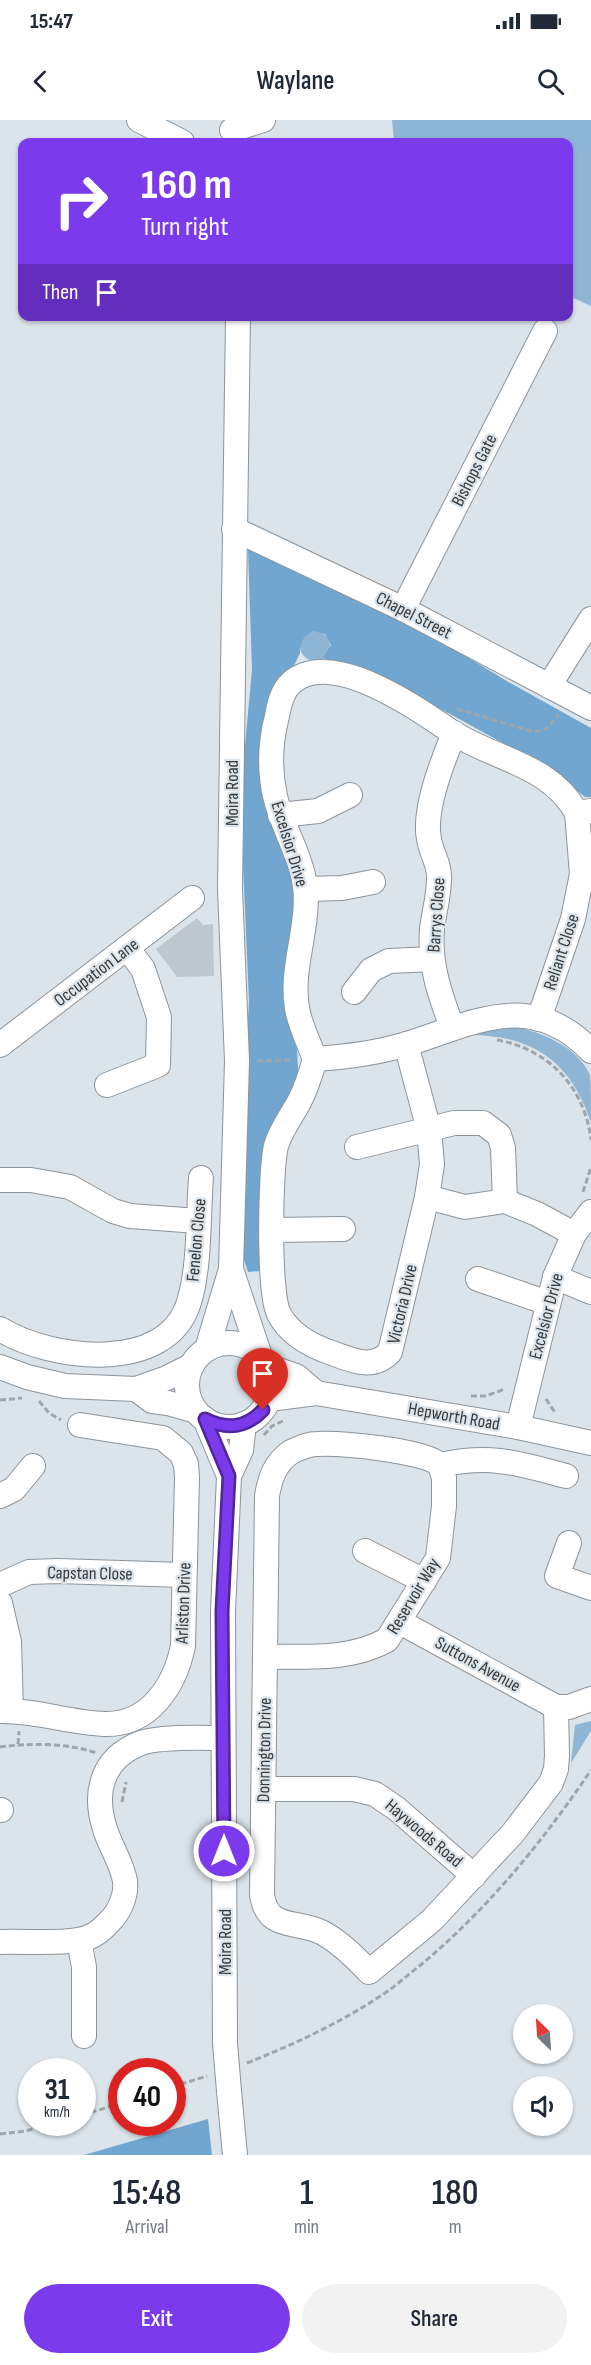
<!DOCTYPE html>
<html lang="en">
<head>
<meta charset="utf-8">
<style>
	:root { --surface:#fff; --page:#f2f2f3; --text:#1f2937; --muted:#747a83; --accent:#7c3aed }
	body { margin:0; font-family:"Sofia Sans Condensed",sans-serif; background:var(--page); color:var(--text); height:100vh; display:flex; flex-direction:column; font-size:22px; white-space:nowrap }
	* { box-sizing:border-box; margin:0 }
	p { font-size:20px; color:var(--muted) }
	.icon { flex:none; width:33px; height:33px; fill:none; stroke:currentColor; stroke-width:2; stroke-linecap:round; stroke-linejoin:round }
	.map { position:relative; height:2035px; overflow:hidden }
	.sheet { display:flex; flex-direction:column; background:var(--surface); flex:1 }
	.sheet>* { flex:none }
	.top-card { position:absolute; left:18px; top:18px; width:555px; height:183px; border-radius:12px; box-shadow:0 2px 4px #0004; background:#7c3aed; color:#fff; overflow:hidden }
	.needle { width:39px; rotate:335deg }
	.tools { position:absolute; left:513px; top:1884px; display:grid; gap:12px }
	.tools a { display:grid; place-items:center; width:60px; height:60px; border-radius:50%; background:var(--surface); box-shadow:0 2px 4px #0004; font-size:30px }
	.speed { position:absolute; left:18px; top:1938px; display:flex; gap:12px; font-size:30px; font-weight:700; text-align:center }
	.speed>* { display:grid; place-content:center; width:78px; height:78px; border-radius:50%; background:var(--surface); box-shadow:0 2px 4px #0004; line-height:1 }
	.speed small { font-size:15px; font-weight:400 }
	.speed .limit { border:9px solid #d22; background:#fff; color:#111 }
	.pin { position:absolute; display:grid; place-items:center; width:51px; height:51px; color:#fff; margin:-62px -26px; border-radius:50% 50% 50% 0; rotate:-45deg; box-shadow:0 0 6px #0007 }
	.pin .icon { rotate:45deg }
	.me { position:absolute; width:66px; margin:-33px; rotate:0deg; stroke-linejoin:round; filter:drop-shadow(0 0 4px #0008) }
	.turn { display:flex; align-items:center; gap:21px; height:126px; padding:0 24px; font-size:27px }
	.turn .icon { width:78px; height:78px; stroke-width:2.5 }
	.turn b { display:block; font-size:42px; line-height:51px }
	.then { display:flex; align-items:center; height:57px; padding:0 24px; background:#0003; gap:12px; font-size:22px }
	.eta { display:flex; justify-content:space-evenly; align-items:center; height:102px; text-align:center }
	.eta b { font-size:36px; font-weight:600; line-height:42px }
	.primary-button { display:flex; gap:12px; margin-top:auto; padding:12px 24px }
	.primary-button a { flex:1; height:69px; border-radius:36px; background:var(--accent); color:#fff; font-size:24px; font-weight:600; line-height:69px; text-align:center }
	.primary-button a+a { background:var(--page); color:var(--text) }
	.status { display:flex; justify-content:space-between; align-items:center; height:42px; padding:0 30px; background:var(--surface); direction:ltr }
	.status svg { height:16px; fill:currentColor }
	header { display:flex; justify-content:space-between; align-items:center; height:78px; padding:0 24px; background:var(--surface); font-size:27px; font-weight:600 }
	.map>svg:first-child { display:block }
	.green { fill:#8eb5d3 }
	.forest { fill:#70a6cf }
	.building { fill:#bec7ce }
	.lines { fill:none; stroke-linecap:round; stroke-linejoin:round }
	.minor-casing { stroke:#8c949b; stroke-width:26 }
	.path { stroke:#9fa6ab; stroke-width:3; stroke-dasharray:6 3; stroke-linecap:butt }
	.minor { stroke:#fff; stroke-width:24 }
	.minor-bridge-casing { stroke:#8c949b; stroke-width:26; stroke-linecap:butt }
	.minor-bridge { stroke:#fff; stroke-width:24 }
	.route-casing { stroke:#51269a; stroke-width:15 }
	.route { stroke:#7c3aed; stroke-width:10 }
	.labels { text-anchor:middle; stroke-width:4.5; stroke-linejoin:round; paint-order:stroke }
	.street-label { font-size:18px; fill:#35393c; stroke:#dbe4eb }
</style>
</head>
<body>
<div class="status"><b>15:47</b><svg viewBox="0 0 49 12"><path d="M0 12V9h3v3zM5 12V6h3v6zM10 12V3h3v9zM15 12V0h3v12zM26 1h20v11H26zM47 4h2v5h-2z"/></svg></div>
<header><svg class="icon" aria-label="back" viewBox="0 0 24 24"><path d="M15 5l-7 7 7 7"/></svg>Waylane<svg class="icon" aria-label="search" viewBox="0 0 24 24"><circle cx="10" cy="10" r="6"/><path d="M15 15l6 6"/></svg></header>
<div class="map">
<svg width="591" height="2035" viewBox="0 0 591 2035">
	<rect width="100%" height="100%" fill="#dbe4eb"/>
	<g class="green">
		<path d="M392 0H591V186L569 176 568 22H394Z"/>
		<circle cx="315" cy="526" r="15"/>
		<path d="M512 906C541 912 577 926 590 955 591 964 591 992 591 1003 571 941 531 914 466 915Z"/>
		<path d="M591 1601V1611L571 1643 575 1605Z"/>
	</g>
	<g class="forest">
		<path d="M248 429 423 510 505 560 591 608V677H585L548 648 452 595 379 557 323 538 331 525 325 514 313 511C303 516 300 522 300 533L271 594 293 755V813L286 872 297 930 299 965 263 1101 260 1151 248 1152 240 1128 242 1002 249 881 243 745 244 636 252 550Z"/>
		<path d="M208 1999 212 2035H84Z"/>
	</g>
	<path class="building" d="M197 798 203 805 213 804 214 856 177 857 156 829Z"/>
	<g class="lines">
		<g class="minor-casing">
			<g id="minor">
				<path d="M139 0 182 22"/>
				<path d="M232 10 263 0"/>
				<path d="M234 409 403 489 591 588"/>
				<path d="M403 489 545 211"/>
				<path d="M549 566 591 499"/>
				<path d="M591 691 577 693C549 643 494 640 450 611 416 587 330 528 291 563 282 571 279 585 277 596 270 623 269 649 275 676 282 707 301 735 305 766 310 806 290 848 297 888 300 906 309 923 315 939 346 937 377 933 407 924 474 903 531 869 591 931"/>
				<path d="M280 695 318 691 350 675"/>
				<path d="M306 769 342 768 373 762"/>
				<path d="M354 872 371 850 389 841 432 839"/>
				<path d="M539 899 573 799 582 754 577 693"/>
				<path d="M452 907C440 875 429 844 432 809 434 792 439 776 439 759 440 744 431 733 429 719 423 689 443 641 454 613"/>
				<path d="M0 925 192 778"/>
				<path d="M315 939C311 953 306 969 299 982 291 997 281 1009 276 1026 270 1050 268 1174 279 1194 290 1215 311 1226 332 1233 353 1241 373 1250 390 1232L427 1077 432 1044 429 1010 406 924"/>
				<path d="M107 965 158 945 159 897 143 849 128 829"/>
				<path d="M357 1027 454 1003H483L499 1015 503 1028 505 1081"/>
				<path d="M0 1060H31L70 1067 113 1091 130 1096 198 1101"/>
				<path d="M427 1077 465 1087 505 1081 537 1094 574 1114"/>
				<path d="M272 1110 343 1109"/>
				<path d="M231 1149 260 1236"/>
				<path d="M555 1157 591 1172"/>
				<path d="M478 1159 548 1183"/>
				<path d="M0 1209C50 1240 167 1255 189 1182 200 1147 198 1096 201 1058"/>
				<circle cx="229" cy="1265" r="42"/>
				<path d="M207 1229 231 1149 237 941 230 769 238 196"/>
				<path d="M267 1246 296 1256 316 1273"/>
				<path d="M0 1247 27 1257 65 1266 136 1269 167 1258 191 1246"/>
				<path d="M136 1269 152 1281 168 1283 196 1291"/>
				<path d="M269 1279 316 1273 518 1307 591 1323"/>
				<path d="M205 1299 229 1356"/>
				<path d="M518 1307 555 1157 574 1114 591 1092"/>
				<path d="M566 1356C517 1343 491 1334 440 1345 424 1330 341 1323 317 1324 308 1324 299 1328 291 1332 275 1343 270 1358 267 1376L262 1775C268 1812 297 1799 323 1813 341 1823 355 1837 369 1852L432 1800 513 1713 551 1663 556 1649 557 1636 556 1587H569L591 1579"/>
				<path d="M0 1376 14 1369 33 1346"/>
				<path d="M569 1423 557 1456 591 1468"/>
				<path d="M365 1431 424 1461"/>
				<path d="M0 1465 29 1452 58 1451 184 1455"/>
				<path d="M0 1483 9 1522 11 1591"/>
				<path d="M400 1502 556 1587"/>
				<path d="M265 1537C307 1536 349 1541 387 1520L438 1438 444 1386V1358L440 1345"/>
				<path d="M0 1591C35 1590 70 1603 105 1604 150 1605 175 1565 183 1526L187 1358 186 1344 181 1333 163 1318 80 1305"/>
				<path d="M264 1669H354L375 1674 397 1689 474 1756"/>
				<path d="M0 1690H1"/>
				<path d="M79 1820 84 1847V1916"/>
				<path d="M0 1822C25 1821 53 1824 78 1820 90 1819 101 1811 109 1802 119 1793 127 1775 125 1761 122 1743 110 1726 105 1709 93 1672 102 1638 141 1623 161 1616 201 1618 223 1618"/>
				<path d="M225 1923 223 1492 229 1356 241 1330 244 1304"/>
				<path d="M229 1971 235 2035"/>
			</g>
		</g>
		<g class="path">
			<path d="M457 589 534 612 548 608 559 594"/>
			<path d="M497 920C549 929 585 968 591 1020"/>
			<path d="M257 941 293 940"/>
			<path d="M583 1072 591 1047"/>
			<path d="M471 1276H486L505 1269"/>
			<path d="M546 1279 556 1294"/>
			<path d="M0 1280 22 1278"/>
			<path d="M39 1281 49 1293 61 1300"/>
			<path d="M264 1315 272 1306 285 1300"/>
			<path d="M18 1624 19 1611"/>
			<path d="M0 1627C28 1623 70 1623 96 1633"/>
			<path d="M122 1682 126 1662"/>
			<path d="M247 1943C295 1924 342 1902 385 1873 396 1866 406 1856 417 1848 485 1792 542 1723 591 1650"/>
			<path d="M172 1967 207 1956"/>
			<path d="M82 1995 122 1983"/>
			<path d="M0 2014 26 2011 56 2002"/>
		</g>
		<use href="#minor" class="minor"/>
		<g class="minor-bridge-casing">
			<path id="minor-bridge" d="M225 1923 229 1971"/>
		</g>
		<use href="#minor-bridge" class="minor-bridge"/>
	</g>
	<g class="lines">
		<g class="route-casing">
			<path id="route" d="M224 1731 222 1491 229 1356 205 1299C227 1310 246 1308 263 1290"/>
		</g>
		<use href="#route" class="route"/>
	</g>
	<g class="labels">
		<g class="street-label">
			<text transform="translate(474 350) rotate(-63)" y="6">Bishops Gate</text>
			<text transform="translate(414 495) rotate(27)" y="6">Chapel Street</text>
			<text transform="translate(232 673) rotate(-90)" y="6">Moira Road</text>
			<text transform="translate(290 724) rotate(73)" y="6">Excelsior Drive</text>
			<text transform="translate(436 795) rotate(-86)" y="6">Barrys Close</text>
			<text transform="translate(561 832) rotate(-72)" y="6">Reliant Close</text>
			<text transform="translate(96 852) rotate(-37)" y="6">Occupation Lane</text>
			<text transform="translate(196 1120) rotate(-85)" y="6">Fenelon Close</text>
			<text transform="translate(402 1184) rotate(-77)" y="6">Victoria Drive</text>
			<text transform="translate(546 1196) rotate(-75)" y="6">Excelsior Drive</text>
			<text transform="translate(454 1296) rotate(10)" y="6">Hepworth Road</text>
			<text transform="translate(90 1453) rotate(1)" y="6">Capstan Close</text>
			<text transform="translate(413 1476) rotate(-59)" y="6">Reservoir Way</text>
			<text transform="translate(183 1483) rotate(-88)" y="6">Arliston Drive</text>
			<text transform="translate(478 1544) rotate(29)" y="6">Suttons Avenue</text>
			<text transform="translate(264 1630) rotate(-89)" y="6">Donnington Drive</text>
			<text transform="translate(424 1713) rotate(40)" y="6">Haywoods Road</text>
			<text transform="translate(225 1822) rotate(-90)" y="6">Moira Road</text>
		</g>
	</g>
</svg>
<div class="tools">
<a><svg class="needle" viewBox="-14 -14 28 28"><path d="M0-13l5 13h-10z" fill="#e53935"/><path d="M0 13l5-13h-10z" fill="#747a83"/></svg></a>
<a><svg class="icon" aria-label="sound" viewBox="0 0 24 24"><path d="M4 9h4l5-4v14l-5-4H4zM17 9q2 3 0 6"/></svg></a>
</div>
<div class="speed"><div>31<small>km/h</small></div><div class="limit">40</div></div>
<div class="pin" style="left:263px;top:1290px;background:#d93025"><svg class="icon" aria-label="arrive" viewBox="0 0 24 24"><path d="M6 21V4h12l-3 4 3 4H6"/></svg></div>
<svg class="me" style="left:224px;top:1731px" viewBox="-20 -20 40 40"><circle r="17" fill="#7c3aed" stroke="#fff" stroke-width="3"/><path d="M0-11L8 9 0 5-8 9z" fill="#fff"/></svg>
<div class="top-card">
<div class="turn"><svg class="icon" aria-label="right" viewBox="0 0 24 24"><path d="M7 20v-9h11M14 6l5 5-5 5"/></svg><div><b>160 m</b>Turn right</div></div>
<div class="then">Then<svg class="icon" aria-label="arrive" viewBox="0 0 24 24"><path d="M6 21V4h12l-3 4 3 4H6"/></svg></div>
</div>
</div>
<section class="sheet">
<div class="eta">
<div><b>15:48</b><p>Arrival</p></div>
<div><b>1</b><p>min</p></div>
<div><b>180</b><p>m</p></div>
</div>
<div class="primary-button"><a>Exit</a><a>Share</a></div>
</section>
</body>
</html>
